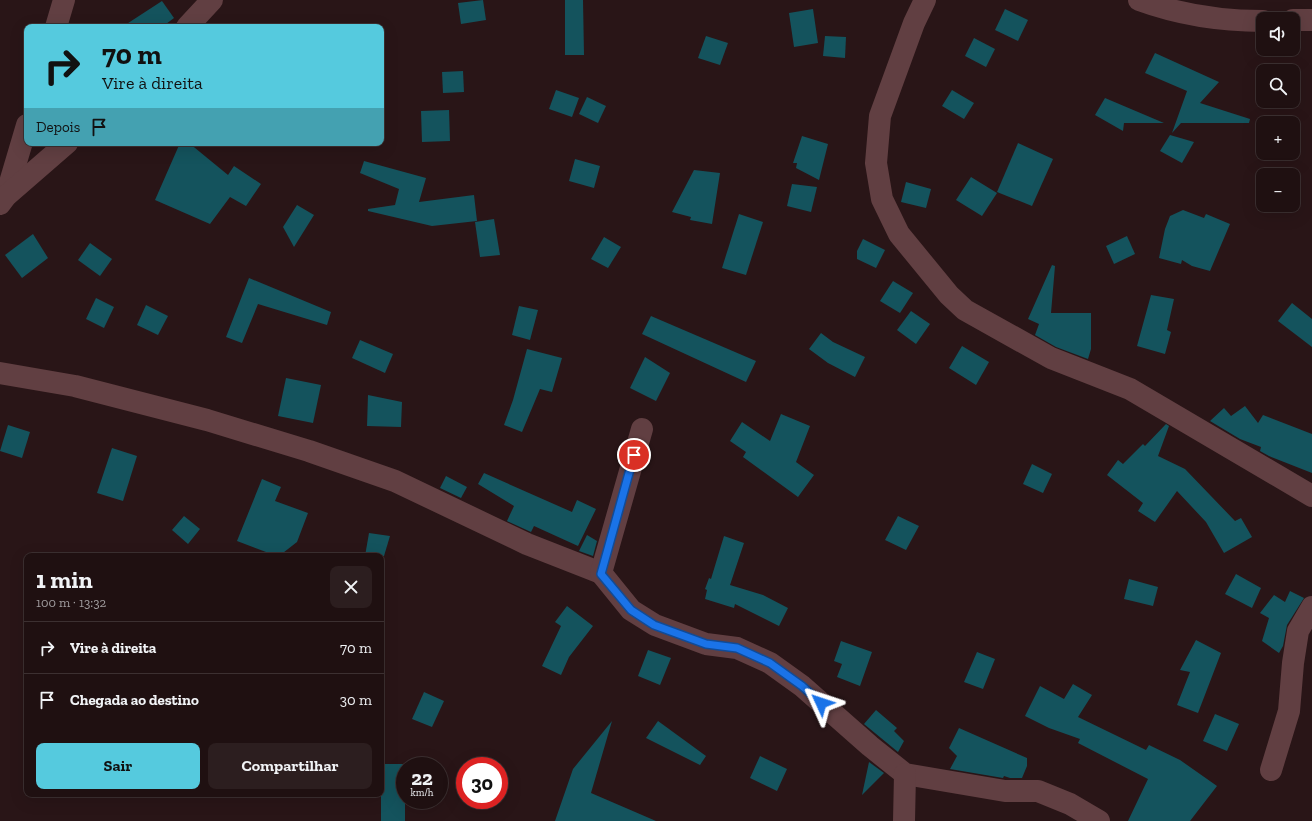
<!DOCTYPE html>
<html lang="pt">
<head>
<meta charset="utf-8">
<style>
	:root { --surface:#1f1011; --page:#2c1e1f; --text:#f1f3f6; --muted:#a19d9f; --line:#3c3031; --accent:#55cade }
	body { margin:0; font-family:"Zilla Slab",serif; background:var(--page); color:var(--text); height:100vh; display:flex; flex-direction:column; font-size:15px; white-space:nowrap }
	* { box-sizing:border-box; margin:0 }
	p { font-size:13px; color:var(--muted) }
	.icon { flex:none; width:22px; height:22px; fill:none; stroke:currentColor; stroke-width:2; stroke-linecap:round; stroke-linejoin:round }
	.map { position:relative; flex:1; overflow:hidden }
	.details { position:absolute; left:24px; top:553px; width:360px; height:244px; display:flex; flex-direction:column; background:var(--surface); border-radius:8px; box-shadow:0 4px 16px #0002,0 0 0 1px var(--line) }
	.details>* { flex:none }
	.hud { position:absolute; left:24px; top:24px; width:360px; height:122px; border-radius:8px; box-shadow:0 4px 16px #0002,0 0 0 1px var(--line); background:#55cade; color:#111; overflow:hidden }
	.fabs { position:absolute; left:1256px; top:12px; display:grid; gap:8px }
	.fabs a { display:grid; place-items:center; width:44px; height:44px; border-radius:8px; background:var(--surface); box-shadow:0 4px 16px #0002,0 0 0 1px var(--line); font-size:20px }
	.speed { position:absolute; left:396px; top:757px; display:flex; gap:8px; font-size:20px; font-weight:700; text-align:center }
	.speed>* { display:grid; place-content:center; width:52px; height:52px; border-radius:50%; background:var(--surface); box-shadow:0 4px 16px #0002,0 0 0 1px var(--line); line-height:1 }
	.speed small { font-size:10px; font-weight:400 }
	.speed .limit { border:6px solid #d22; background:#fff; color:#111 }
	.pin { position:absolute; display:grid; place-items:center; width:34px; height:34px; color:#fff; margin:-17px; border:2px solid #fff; border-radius:50%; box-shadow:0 1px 4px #0007 }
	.me { position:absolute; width:44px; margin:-22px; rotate:312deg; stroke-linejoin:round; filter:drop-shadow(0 0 3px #0008) }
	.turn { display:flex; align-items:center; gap:14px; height:84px; padding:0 12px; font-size:18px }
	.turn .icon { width:52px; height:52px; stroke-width:2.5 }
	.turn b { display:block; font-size:28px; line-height:34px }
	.then { display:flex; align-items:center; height:38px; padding:0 12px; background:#0003; gap:8px; font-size:15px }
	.round { display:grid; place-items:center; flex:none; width:42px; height:42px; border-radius:8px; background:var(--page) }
	.overview { display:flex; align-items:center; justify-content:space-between; height:68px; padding:0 12px }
	h1 { font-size:24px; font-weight:700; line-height:30px }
	.button { display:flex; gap:8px; margin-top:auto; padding:8px 12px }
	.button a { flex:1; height:46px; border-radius:8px; background:var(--accent); color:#111; font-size:16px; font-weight:700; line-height:46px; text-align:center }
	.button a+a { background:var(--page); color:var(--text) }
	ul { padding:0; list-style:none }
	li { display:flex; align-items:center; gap:12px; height:52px; padding:0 12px; border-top:1px solid var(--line) }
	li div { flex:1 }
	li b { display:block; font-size:15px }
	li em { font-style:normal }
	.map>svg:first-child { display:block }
	.building { fill:#14535d }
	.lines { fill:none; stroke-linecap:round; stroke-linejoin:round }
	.street { stroke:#613f42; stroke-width:22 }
	.route-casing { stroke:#114b97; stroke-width:10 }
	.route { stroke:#1a73e8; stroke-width:7 }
</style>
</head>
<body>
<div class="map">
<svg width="1312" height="821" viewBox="0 0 1312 821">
	<rect width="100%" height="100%" fill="#291517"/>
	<g class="building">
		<path d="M483 0 486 20 461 24 458 3Z"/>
		<path d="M565 0H583L584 55H565Z"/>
		<path d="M162 1 174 18 162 27H122Z"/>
		<path d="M813 9 818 43 794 47 789 13Z"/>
		<path d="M1005 9 1028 20 1018 41 995 30Z"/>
		<path d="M706 36 728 43 720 65 698 58Z"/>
		<path d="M825 36 846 37 845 58 823 56Z"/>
		<path d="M974 38 995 49 986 67 965 56Z"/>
		<path d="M1155 53 1219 82 1200 103 1250 119 1249 123H1181L1172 133 1187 91 1145 73Z"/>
		<path d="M463 71 464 92 443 93 442 72Z"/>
		<path d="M556 90 579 98 572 117 549 109Z"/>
		<path d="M952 90 974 103 964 119 942 106Z"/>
		<path d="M587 97 606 106 598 123 579 114Z"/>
		<path d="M1105 98 1164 123H1124L1123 131 1095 115Z"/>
		<path d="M449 110 450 141 422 142 421 111Z"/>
		<path d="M1170 135 1194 142 1182 163 1160 151Z"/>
		<path d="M802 136 828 144 819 180 796 168 797 163H793Z"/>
		<path d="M180 143H189L228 175 234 166 261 184 246 206 230 197 210 224 155 200Z"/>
		<path d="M1018 143 1053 159 1032 206 997 192Z"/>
		<path d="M575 159 600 166 594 188 569 181Z"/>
		<path d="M364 161 426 178 419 202 474 195 477 221 432 226 368 211V209L395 205 399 189 360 173Z"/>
		<path d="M694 170 720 173 712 224 690 220 691 217 672 212Z"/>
		<path d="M971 177 997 193 982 216 956 200Z"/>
		<path d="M906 182 931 189 926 208 901 202Z"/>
		<path d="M792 184 817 187 811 212 787 206Z"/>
		<path d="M297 205 314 215 294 247 283 227Z"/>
		<path d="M1183 210 1204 218 1206 214 1230 224 1210 271 1192 266 1182 260 1181 264 1159 258 1165 229 1170 216Z"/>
		<path d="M739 214 763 222 746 275 722 268Z"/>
		<path d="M494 219 500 255 480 257 475 222Z"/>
		<path d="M33 234 48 258 22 278 5 255Z"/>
		<path d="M1127 236 1135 254 1114 264 1106 246Z"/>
		<path d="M604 237 621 247 608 268 591 259Z"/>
		<path d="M863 239 885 250 876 268 857 259V251Z"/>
		<path d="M90 243 112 259 100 276 78 260Z"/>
		<path d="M1052 265 1055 266 1051 313H1091V349L1088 359 1056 347 1035 335 1039 324 1028 319Z"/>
		<path d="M249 278 331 312 327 325 258 304 242 343 226 337Z"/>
		<path d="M893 281 913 293 900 313 880 301Z"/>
		<path d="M1151 295 1174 299 1167 330 1171 332 1165 354 1137 346Z"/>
		<path d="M96 298 114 307 104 328 86 319Z"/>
		<path d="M1292 303 1312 319V347L1278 321Z"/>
		<path d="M146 305 168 316 158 335 137 325Z"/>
		<path d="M519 306 538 310 530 340 512 335Z"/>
		<path d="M911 311 930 324 916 344 897 330Z"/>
		<path d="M651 316 756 361 746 382 642 334Z"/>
		<path d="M821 333 833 342 865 357 855 377 828 363 809 349Z"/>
		<path d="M360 340 393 354 385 373 352 358Z"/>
		<path d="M962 346 989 362 976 385 949 368Z"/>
		<path d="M527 349 562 358 552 392 540 389 522 432 504 425 513 400Z"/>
		<path d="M645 357 670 373 656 401 630 388Z"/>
		<path d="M286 378 321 385 313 423 278 416Z"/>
		<path d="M368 395 402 402 401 427 367 426Z"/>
		<path d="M1245 406 1258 423 1263 415 1312 434V473L1269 456 1260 451 1261 447 1240 439 1210 421 1224 408 1231 416Z"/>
		<path d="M781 414 810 426 796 462 814 475 798 497 743 457 746 452 730 441 742 422 770 441Z"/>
		<path d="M1166 424 1169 426 1158 456 1185 469 1235 521 1241 518 1252 537 1224 553 1206 522 1177 491 1155 522 1138 511 1143 503 1107 475 1118 460 1123 464 1143 444 1145 446Z"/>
		<path d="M8 425 30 432 22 458 0 451Z"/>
		<path d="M112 448 137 456 123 501 97 493Z"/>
		<path d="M1032 464 1052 474 1043 493 1023 484Z"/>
		<path d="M484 473 572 512 577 500 596 509 578 546 534 526 531 532 507 521 514 506 478 484Z"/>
		<path d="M446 476 467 487 461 498 440 488Z"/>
		<path d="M262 479 281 487 275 501 308 513 297 542 279 556H270L266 552 237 541Z"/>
		<path d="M184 516 200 529 188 544 172 530Z"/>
		<path d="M898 516 919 526 906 550 885 540Z"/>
		<path d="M369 533 390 536 384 556H365Z"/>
		<path d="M587 535 597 541 593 556 579 551Z"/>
		<path d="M724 536 744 543 730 585 763 595 788 608 779 626 735 604 734 608 705 599 707 590 705 589 709 578 711 579Z"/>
		<path d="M1236 574 1261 588 1252 608 1225 594Z"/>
		<path d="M1129 579 1158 587 1153 606 1124 599Z"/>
		<path d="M1290 591 1304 598 1287 625 1283 646 1279 653 1262 641 1269 618 1260 613 1274 595 1285 602Z"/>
		<path d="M567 606 593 626 569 657 561 675 542 666 561 626 555 622Z"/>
		<path d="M1196 640 1221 653 1198 713 1177 705 1190 672 1180 670Z"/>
		<path d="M841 641 872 652 860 686 837 677 842 664 834 661Z"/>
		<path d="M648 650 671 658 660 685 638 676Z"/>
		<path d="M977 652 995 659 983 689 964 682Z"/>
		<path d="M1073 684 1092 695 1078 717 1146 750 1149 745 1180 760 1217 786 1190 821H1128L1148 779 1078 743 1080 739 1049 728 1025 716 1040 686 1064 699Z"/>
		<path d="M424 692 444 701 432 727 412 719Z"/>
		<path d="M876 710 897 728 894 731 904 741 898 752 864 724Z"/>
		<path d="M1215 714 1239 724 1227 751 1203 741Z"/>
		<path d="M612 721 591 793 656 821H555L573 769Z"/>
		<path d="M658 721 706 756 700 765 646 738Z"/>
		<path d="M959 728 1027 758V766L1022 778H1010L1004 776 1003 778 950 769 957 756 949 748Z"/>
		<path d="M760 756 787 769 777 791 750 778Z"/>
		<path d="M869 762 884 773 862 795Z"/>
		<rect x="381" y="764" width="24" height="57"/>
	</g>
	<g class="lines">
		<g class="street">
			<path d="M925 0 914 23 880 116 876 163 882 199 899 234 949 295 965 310 1051 358 1130 389 1312 496"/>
			<path d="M1139 0C1180 15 1220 21 1263 21"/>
			<path d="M1293 20H1312"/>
			<path d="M56 27 64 0"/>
			<path d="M187 27 212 0"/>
			<path d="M6 196 27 125"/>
			<path d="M0 204 6 196 67 143"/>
			<path d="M0 373 75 386 207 420 309 451 395 481 527 544 601 573"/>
			<path d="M642 429 601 573 631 610 655 625 706 644 737 648 770 663 802 686 870 746 905 774 1005 791H1038L1070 804 1099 821"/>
			<path d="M1271 770 1289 711 1293 663 1298 631 1312 607"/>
			<path d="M904 821 905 774"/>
		</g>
	</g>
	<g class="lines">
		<g class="route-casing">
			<path id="route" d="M634 455 601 574 631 610 654 625 706 644 737 648 770 663 802 686 821 703"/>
		</g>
		<use href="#route" class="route"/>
	</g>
</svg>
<div class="fabs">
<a><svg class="icon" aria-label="sound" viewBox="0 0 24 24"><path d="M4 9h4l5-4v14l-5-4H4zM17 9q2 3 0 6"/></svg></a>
<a><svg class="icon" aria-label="search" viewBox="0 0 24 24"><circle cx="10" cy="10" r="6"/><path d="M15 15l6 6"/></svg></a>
<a>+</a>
<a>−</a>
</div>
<div class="speed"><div>22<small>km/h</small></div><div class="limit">30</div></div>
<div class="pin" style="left:634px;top:455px;background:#d93025"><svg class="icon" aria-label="arrive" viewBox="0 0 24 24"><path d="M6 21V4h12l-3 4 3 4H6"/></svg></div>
<svg class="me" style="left:821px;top:703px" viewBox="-20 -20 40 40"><path d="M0-17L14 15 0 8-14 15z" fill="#1a73e8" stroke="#fff" stroke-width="4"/></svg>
<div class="hud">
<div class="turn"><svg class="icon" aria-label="right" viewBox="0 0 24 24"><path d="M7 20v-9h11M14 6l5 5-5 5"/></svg><div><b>70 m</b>Vire à direita</div></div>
<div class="then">Depois<svg class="icon" aria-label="arrive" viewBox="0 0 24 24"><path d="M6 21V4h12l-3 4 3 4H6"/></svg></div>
</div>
<section class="details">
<div class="overview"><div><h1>1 min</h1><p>100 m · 13:32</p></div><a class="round"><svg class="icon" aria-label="close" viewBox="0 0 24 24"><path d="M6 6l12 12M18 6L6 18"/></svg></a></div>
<ul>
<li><svg class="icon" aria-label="right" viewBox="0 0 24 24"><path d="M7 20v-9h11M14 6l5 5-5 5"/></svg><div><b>Vire à direita</b></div><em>70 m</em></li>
<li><svg class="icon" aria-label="arrive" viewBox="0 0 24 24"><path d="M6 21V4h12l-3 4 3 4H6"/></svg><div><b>Chegada ao destino</b></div><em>30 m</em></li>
</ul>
<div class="button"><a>Sair</a><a>Compartilhar</a></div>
</section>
</div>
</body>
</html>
